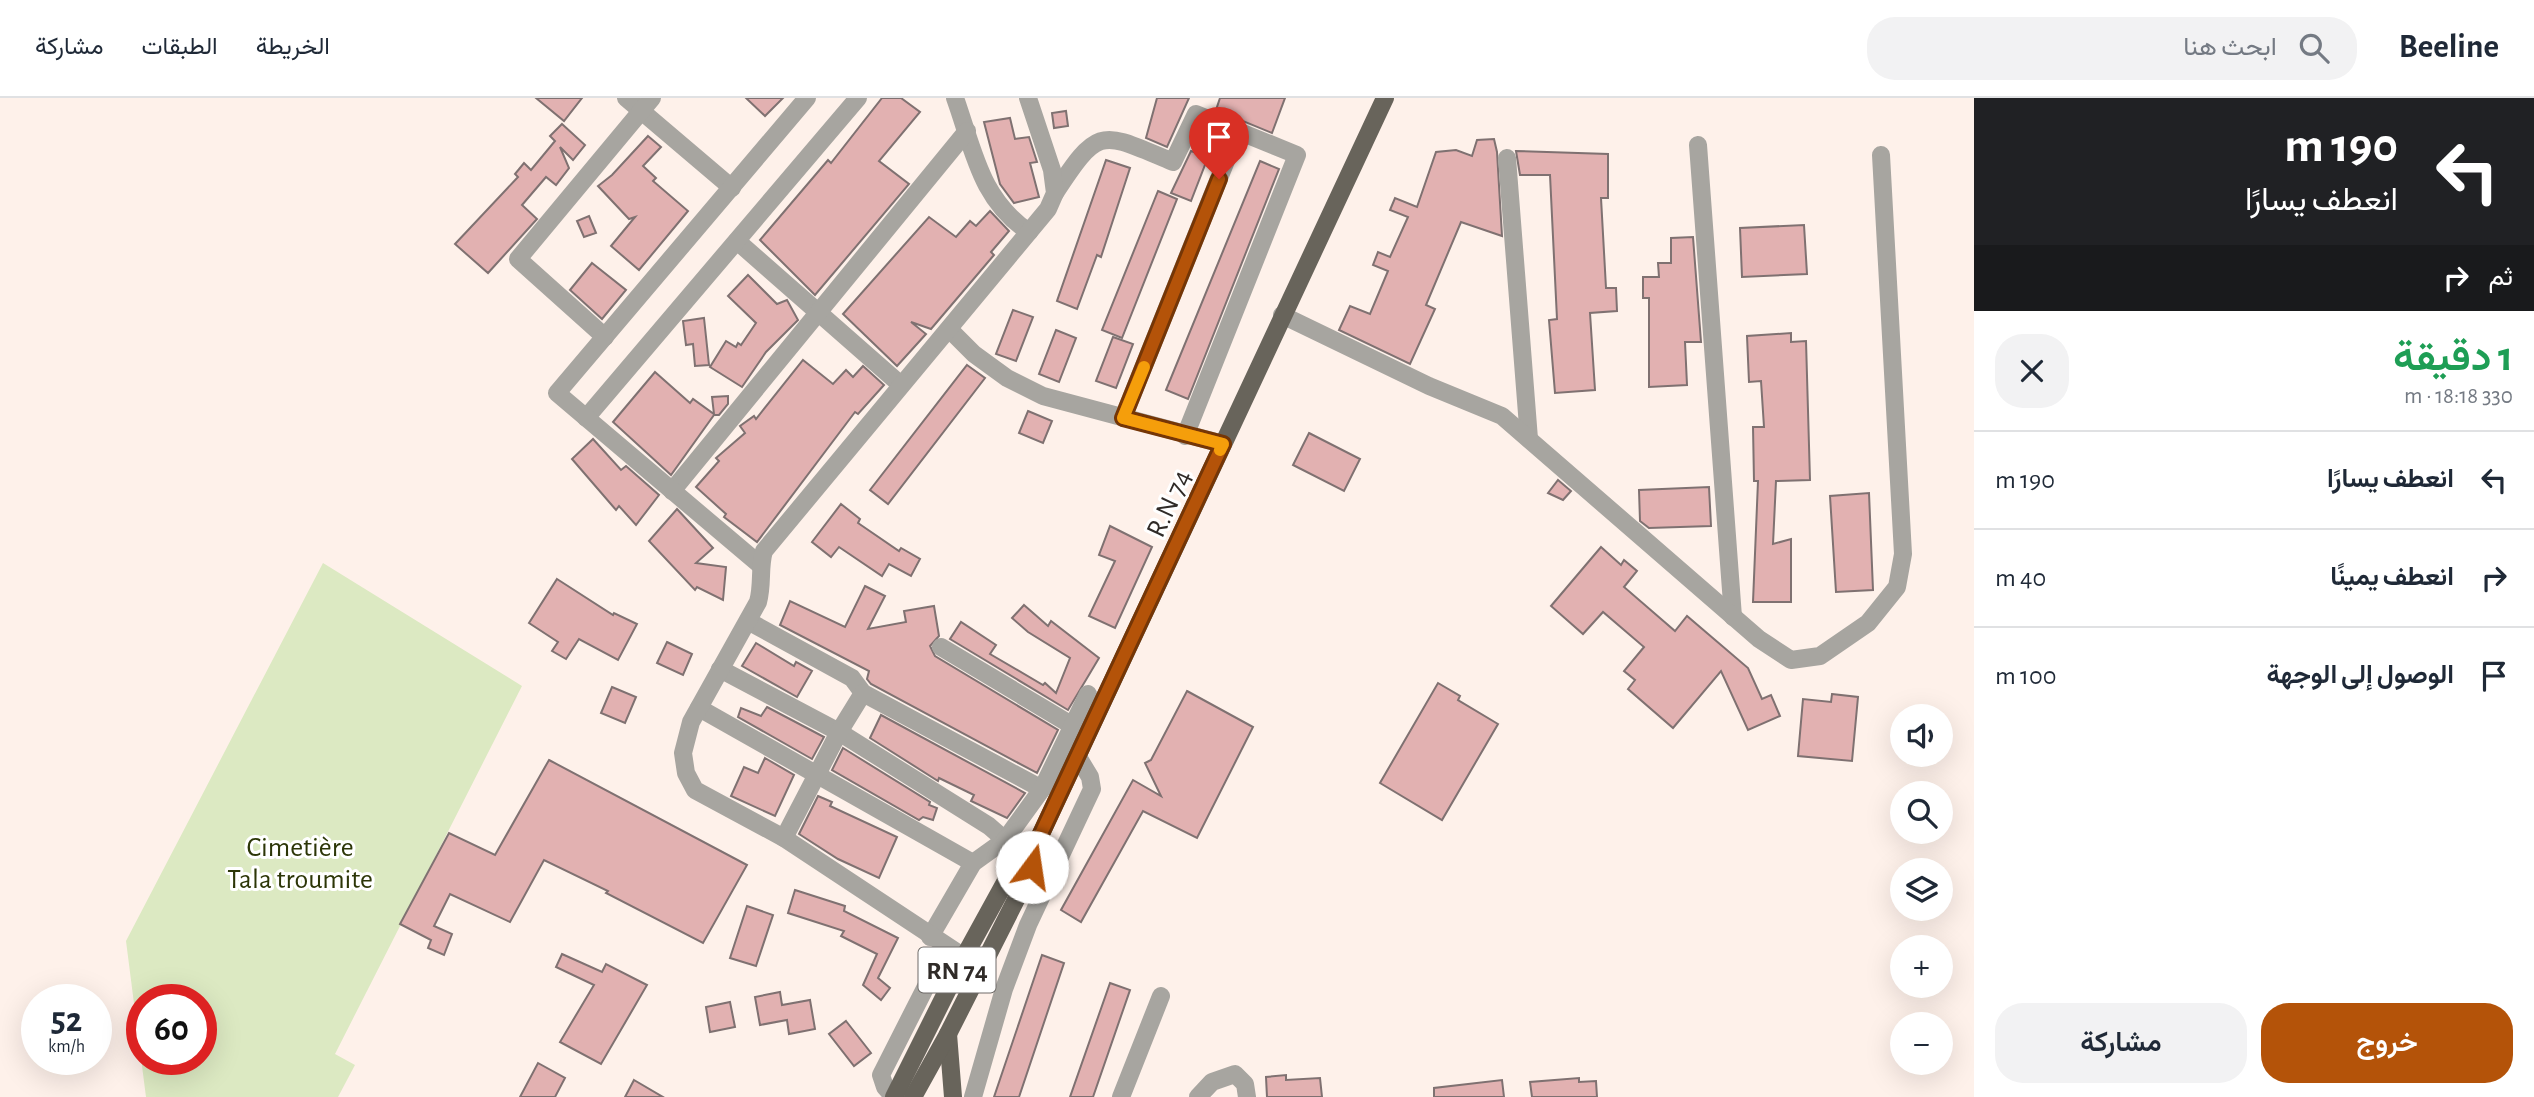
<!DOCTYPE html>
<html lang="ar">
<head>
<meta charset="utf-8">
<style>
	:root { --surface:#fff; --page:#f2f2f3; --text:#1f2937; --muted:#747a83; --line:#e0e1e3; --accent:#b45309 }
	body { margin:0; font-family:"Alegreya Sans",Vazirmatn,sans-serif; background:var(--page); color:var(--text); direction:rtl; height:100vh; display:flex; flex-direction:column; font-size:26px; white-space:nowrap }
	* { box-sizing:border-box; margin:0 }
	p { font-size:23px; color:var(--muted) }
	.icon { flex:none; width:38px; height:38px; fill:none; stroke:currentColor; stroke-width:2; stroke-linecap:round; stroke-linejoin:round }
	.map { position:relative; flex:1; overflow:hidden; direction:ltr }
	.drawer { display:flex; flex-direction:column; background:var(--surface); width:560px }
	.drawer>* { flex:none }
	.banner { background:#202124; color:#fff; overflow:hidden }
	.buttons { position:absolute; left:1890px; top:606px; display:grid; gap:14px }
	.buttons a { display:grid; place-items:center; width:63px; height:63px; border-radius:50%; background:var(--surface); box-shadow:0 7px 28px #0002; font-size:35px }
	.speed { position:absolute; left:21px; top:886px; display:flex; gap:14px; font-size:35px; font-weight:700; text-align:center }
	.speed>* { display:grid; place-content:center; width:91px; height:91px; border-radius:50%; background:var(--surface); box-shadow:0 7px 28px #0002; line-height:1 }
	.speed small { font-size:18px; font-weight:400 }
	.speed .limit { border:10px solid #d22; background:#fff; color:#111 }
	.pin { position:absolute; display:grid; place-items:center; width:60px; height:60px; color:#fff; margin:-72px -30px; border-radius:50% 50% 50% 0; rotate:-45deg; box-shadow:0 0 7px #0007 }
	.pin .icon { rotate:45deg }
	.me { position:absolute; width:77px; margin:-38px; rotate:14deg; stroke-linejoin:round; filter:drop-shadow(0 0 5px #0008) }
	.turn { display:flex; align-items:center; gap:24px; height:147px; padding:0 21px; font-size:32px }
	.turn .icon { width:91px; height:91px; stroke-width:2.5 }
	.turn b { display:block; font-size:49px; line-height:60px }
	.then { display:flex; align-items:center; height:66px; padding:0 21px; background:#0003; gap:14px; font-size:26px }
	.round { display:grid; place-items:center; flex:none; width:74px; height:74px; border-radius:28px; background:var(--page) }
	.overview { display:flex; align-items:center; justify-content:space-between; height:119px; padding:0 21px }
	h1 { font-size:42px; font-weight:600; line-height:52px; color:#1e9e55 }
	.primary-button { display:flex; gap:14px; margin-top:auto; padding:14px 21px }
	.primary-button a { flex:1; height:80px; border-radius:28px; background:var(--accent); color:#fff; font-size:28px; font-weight:600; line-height:80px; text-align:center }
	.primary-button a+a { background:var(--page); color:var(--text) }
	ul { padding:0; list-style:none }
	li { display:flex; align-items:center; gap:21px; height:98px; padding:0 21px; border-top:2px solid var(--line) }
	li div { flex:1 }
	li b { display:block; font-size:26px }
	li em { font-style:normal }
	header { display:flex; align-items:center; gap:42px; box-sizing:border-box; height:98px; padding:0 35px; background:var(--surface); border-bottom:2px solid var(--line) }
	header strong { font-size:33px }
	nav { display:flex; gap:38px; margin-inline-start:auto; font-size:24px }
	.search { width:490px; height:63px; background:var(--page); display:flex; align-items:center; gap:18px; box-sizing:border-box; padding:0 24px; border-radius:28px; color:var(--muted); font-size:26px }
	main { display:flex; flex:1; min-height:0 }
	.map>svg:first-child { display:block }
	.green { fill:#dce9c2; fill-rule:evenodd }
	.building { fill:#e2b1b1; stroke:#7f7171; stroke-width:2 }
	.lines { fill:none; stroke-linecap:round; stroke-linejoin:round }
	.minor { stroke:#a7a5a0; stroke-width:18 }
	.primary { stroke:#68645b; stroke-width:18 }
	.route-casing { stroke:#753606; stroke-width:18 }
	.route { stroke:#b45309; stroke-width:12 }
	.slow { stroke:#f59e0b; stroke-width:12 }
	.labels { text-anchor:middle; stroke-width:6; stroke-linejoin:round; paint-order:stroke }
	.shield { fill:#fff; stroke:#6e6b68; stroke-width:2 }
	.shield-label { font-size:26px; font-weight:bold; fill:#302b28 }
	.street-label { font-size:28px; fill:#302b28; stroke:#fff }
	.park-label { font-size:28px; fill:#2c3607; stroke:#fff }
</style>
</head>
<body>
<header>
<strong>Beeline</strong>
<div class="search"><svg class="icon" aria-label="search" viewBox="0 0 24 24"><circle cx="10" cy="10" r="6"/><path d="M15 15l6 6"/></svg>ابحث هنا</div>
<nav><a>الخريطة</a><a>الطبقات</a><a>مشاركة</a></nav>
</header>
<main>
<section class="drawer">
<div class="banner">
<div class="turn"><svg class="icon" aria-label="left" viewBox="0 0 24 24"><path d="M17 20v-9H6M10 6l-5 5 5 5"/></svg><div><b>190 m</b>انعطف يسارًا</div></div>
<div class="then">ثم<svg class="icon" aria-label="right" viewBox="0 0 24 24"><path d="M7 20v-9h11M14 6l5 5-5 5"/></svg></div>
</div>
<div class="overview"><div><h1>1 دقيقة</h1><p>330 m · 18:18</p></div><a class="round"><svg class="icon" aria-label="close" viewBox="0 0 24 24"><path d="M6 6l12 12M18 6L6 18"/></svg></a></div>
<ul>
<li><svg class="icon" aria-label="left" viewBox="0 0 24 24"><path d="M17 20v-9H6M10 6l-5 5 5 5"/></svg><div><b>انعطف يسارًا</b></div><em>190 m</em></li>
<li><svg class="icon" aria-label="right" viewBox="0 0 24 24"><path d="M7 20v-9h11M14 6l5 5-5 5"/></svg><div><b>انعطف يمينًا</b></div><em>40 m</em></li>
<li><svg class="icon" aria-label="arrive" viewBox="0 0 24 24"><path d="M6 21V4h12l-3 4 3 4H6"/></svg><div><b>الوصول إلى الوجهة</b></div><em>100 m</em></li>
</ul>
<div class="primary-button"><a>خروج</a><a>مشاركة</a></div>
</section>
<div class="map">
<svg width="1974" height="999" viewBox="0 0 1974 999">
	<rect width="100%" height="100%" fill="#fef1ea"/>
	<path class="green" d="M323 465 522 588 335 956 355 967 338 999H146L126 843ZM142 901H201V961H142Z"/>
	<g class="building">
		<path d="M536 0H582L564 23Z"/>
		<path d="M746 0H783L765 18Z"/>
		<path d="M882 0H901L920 14 879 63 909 86 815 197 760 142 828 62 831 65Z"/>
		<path d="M1157 0H1189L1167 49 1146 40Z"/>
		<path d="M1220 0H1285L1272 35 1216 12Z"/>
		<path d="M1066 13 1068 28 1054 30 1052 15Z"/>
		<path d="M1010 20 1015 41 1029 39 1037 64 1030 65 1039 99 1014 105 1000 86 984 24Z"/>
		<path d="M562 26 585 47 573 62 560 49 569 70 556 87 546 79 522 107 537 121 488 175 455 146 518 79 515 76 524 65 531 72 555 43 550 38Z"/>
		<path d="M648 38 661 49 643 68 656 80 653 83 688 113 639 172 611 148 635 119 629 121 598 88 612 77Z"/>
		<path d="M1494 41 1497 54 1502 138 1461 124 1426 207 1435 211 1410 266 1339 232 1350 208 1370 216 1388 173 1373 167 1378 154 1390 159 1408 119 1390 112 1395 100 1417 109 1436 54 1456 52 1472 58 1477 42Z"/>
		<path d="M1191 53 1208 59 1191 103 1171 95Z"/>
		<path d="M1516 53 1608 56V100H1601L1606 190H1616L1617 213 1590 215 1595 292 1555 295 1549 222 1557 221 1550 77H1520Z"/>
		<path d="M1106 62 1130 70 1101 159 1097 157 1077 211 1057 203Z"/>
		<path d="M1260 63 1279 71 1188 301 1166 292Z"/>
		<path d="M1158 93 1177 101 1122 240 1102 232Z"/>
		<path d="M990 113 1009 133 991 154 994 157 931 231 911 224 926 236 897 268 843 216 929 119 956 139 970 123 976 128Z"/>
		<path d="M589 118 596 135 584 139 577 123Z"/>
		<path d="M1804 127 1807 176 1742 179 1740 130Z"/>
		<path d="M1693 139 1701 244H1685L1687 287 1649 289V200H1643V179H1659L1658 165H1671V140Z"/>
		<path d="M592 165 626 192 602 221 570 192Z"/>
		<path d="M748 177 777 206 787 202 798 222 766 254 742 289 710 269 726 243 736 249 738 245 741 247 756 225 728 198Z"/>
		<path d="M1013 212 1033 219 1016 263 996 256Z"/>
		<path d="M704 220 709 267 695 268 693 246 686 247 683 223Z"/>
		<path d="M1056 232 1076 240 1059 284 1039 276Z"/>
		<path d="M1791 235V244L1806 243 1810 382 1776 383 1773 446 1791 441V504H1753L1758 383H1754L1753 329H1764L1761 283 1749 284 1747 238Z"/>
		<path d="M1113 239 1133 246 1116 290 1096 283Z"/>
		<path d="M803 262 833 286 846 272 853 279 863 268 884 287 858 316 855 314 757 444 724 419 726 416 696 389 719 363 716 360 745 335 740 328 754 318 756 321Z"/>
		<path d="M967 267 985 280 888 406 870 392Z"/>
		<path d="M655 274 690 305 693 301 714 316 712 299 728 298V306L719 317H714L671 377 613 324Z"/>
		<path d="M1028 313 1052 323 1043 345 1019 335Z"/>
		<path d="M1309 335 1360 361 1344 393 1293 367Z"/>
		<path d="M593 341 621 372 626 368 659 397 636 427 619 408 616 412 572 361Z"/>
		<path d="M1558 382 1571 393 1563 402 1548 395Z"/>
		<path d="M1709 389 1711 428 1649 430 1640 423 1639 392Z"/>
		<path d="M1869 395 1873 492 1836 494 1830 398Z"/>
		<path d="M841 406 860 421 858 425 899 453 901 450 920 461 911 478 889 466 882 478 839 449 831 459 812 444Z"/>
		<path d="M677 411 713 450 696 465 726 469 723 502 697 489 695 492 649 443Z"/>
		<path d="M1110 428 1152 449 1115 530 1089 518 1115 463 1099 457Z"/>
		<path d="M1601 449 1621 467 1624 462 1637 473 1624 489 1675 533 1687 518 1748 570 1762 601 1771 597 1780 618 1748 632 1721 573 1673 630 1628 591 1635 582 1624 573 1644 549 1603 514 1583 536 1551 508Z"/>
		<path d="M557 481 613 517 614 515 637 526 618 562 579 541 566 561 552 553 558 544 529 525Z"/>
		<path d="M865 488 885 498 868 531 906 524 904 513 934 508 939 538 930 548 935 558 1058 632 1037 675 871 586 867 581 869 573 780 527 790 503 845 529Z"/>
		<path d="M1024 507 1048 528 1051 523 1099 560 1068 612 950 541 961 524 996 547 990 556 1043 587 1045 585 1056 595 1070 560 1028 534 1012 520Z"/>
		<path d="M667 544 692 556 683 577 657 565Z"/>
		<path d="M756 545 794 568 796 564 812 573 797 599 742 568Z"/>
		<path d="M1438 585 1460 598 1458 602 1498 626 1442 722 1380 685Z"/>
		<path d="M612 589 636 599 625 625 601 615Z"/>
		<path d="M1187 593 1253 629 1197 740 1143 713 1081 824 1061 812 1133 682 1161 698 1145 665 1151 662Z"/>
		<path d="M1832 596 1858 599 1852 663 1798 658 1803 601 1831 604Z"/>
		<path d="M767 609 824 639 812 661 738 619 741 610 761 618Z"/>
		<path d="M881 617 1025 695 1007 720 971 703 974 697 939 680 938 683 870 640Z"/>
		<path d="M843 650 930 704 929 707 937 710 933 722 923 719 919 722 832 672Z"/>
		<path d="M765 660 794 677 775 718 731 698 744 669 758 675Z"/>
		<path d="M549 662 747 767 703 845 606 795 608 793 544 762 510 824 450 796 434 828 452 836 444 857 428 850 431 842 400 826 449 735 495 757Z"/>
		<path d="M818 698 832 704 830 708 897 739 879 780 838 761 799 736Z"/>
		<path d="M795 792 845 808 844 813 898 840 878 880 890 890 881 902 863 887 877 856 841 838 844 833 788 815Z"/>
		<path d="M747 808 773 817 756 868 730 860Z"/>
		<path d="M562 856 602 874 606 866 647 887 601 966 560 944 594 887 556 869Z"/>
		<path d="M1042 857 1064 865 1019 999H994Z"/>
		<path d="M1110 885 1130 892 1093 999H1070Z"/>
		<path d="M780 894 782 907 810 902 815 931 789 936 787 922 760 927 755 899Z"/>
		<path d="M730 904 735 929 710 934 706 909Z"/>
		<path d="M846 923 871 955 854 968 829 936Z"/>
		<path d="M538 965 565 980 555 999H520Z"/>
		<path d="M1286 977V982L1320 980 1322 999H1267L1266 979Z"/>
		<path d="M1579 980V984L1596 983 1597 999H1532L1530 984Z"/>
		<path d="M634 982 663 999H625Z"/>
		<path d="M1502 982 1504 999H1434V990Z"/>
	</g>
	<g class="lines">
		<g class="minor">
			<path d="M626 0 732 90"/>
			<path d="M955 0C974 53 980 101 1029 134"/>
			<path d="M1698 47 1733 519"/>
			<path d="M1507 60 1529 341"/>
			<path d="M1055 95C1100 26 1101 34 1173 64L1196 16 1297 57 1185 338"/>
			<path d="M737 143 901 287"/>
			<path d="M1282 217 1429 288 1502 318 1759 541 1791 562 1820 558 1868 525 1897 489 1903 456 1881 57"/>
			<path d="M949 231 974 256 1007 280 1043 298 1223 346"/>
			<path d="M605 239 518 161 652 0"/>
			<path d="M586 320 858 0"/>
			<path d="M1123 320 1238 33"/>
			<path d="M672 393 967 33"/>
			<path d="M760 467 557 295 807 0"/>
			<path d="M748 523 852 580 863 595 1042 691"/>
			<path d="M941 549 1073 628"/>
			<path d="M720 571 839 634 989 728 1005 742 973 765 930 839"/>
			<path d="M699 610 973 765"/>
			<path d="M784 740 839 634 863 595"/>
			<path d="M1005 742 1042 691 1088 596"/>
			<path d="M964 859 784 740 695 692 686 675 683 655 691 624 758 504C763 486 759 470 764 453L1048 111 1055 95 1052 72 1028 0"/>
			<path d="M894 999 885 989 881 977 946 849"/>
			<path d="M973 999 1004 891 1028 827 1092 691 1090 679 1078 659"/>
			<path d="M1121 999 1161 898"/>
			<path d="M1198 999 1212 984 1235 976 1245 986 1247 999"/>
		</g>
		<g class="primary">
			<path d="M948 936 953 999"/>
			<path d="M894 999 964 859 1014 768 1021 759 1032 755"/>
			<path d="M913 999 948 936 1030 774 1032 755 1385 0"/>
		</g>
	</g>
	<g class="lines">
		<g class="route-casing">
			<path id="route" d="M1032 769V755L1223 346 1123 320 1219 81"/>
		</g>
		<use href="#route" class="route"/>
		<path class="slow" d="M1144 269 1123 320 1223 346 1220 352"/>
	</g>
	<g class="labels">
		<rect class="shield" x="918.5" y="849.5" width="77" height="45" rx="5"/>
		<g class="shield-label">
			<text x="957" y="881">RN 74</text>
		</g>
		<g class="street-label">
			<text transform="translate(1168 405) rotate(-65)" y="10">R.N 74</text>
		</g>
		<g class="park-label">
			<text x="300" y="758">Cimetière<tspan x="300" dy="32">Tala troumite</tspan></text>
		</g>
	</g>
</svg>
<div class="buttons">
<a><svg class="icon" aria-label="sound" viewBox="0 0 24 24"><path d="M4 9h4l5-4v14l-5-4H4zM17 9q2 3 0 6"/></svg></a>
<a><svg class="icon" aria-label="search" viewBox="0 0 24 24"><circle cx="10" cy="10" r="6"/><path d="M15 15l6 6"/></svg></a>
<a><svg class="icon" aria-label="layers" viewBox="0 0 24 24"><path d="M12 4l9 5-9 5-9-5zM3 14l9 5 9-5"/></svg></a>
<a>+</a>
<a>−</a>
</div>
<div class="speed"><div>52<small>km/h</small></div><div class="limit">60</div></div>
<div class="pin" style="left:1219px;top:81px;background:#d93025"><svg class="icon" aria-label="arrive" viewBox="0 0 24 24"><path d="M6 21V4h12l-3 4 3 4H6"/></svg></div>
<svg class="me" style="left:1032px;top:769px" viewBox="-20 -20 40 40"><circle r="19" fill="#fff"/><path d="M0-13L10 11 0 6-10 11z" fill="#b45309"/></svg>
</div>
</main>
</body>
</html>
